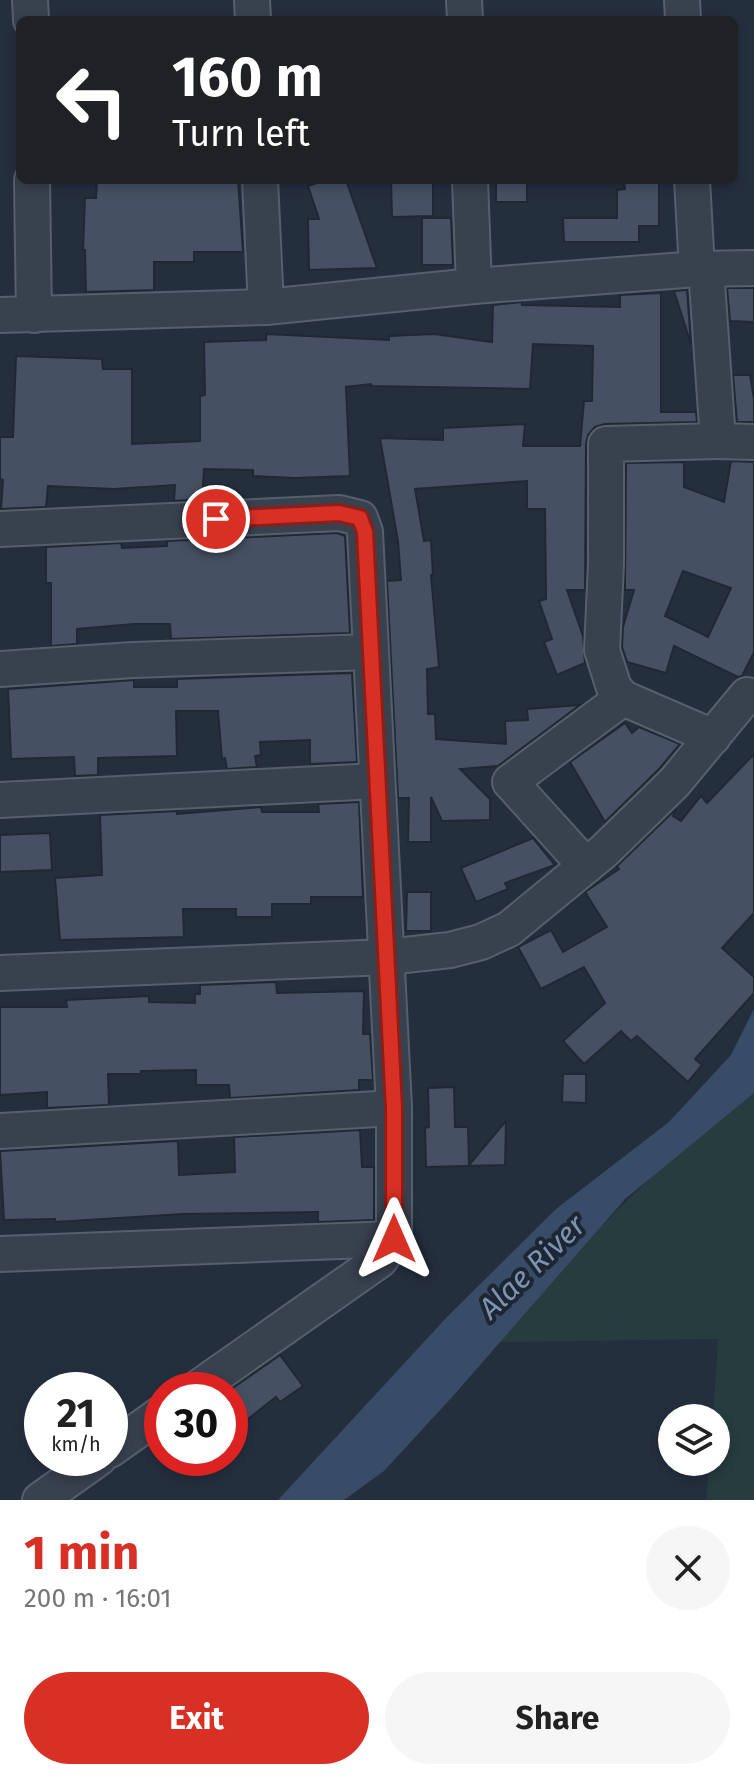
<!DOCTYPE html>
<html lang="en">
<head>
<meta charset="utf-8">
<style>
	:root { --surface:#fff; --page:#f6f6f6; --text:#222; --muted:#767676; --accent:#d93025 }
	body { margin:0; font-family:"Fira Sans",sans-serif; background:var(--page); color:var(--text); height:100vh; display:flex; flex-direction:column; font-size:30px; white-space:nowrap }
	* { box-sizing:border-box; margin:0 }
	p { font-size:26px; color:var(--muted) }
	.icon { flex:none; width:44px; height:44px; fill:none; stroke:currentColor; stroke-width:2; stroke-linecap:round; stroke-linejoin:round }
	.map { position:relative; height:1500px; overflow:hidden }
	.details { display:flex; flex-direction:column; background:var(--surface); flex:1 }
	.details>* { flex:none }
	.banner { position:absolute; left:16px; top:16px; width:722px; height:168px; border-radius:12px; box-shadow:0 4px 12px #0003; background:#202124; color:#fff; overflow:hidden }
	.buttons { position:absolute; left:658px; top:1404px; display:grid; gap:16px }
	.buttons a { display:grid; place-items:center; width:72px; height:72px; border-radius:50%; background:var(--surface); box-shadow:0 4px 12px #0003; font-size:40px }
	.speed { position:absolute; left:24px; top:1372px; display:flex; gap:16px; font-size:40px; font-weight:700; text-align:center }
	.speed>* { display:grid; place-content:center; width:104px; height:104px; border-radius:50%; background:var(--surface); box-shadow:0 4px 12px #0003; line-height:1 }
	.speed small { font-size:20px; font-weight:400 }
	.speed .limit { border:12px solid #d22; background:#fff; color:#111 }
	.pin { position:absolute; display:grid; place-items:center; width:68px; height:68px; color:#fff; margin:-34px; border:4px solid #fff; border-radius:50%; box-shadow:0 2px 8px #0007 }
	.me { position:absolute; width:88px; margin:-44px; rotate:0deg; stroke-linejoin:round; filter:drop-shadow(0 0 6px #0008) }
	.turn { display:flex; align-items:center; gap:28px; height:168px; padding:0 24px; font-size:36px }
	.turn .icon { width:104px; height:104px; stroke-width:2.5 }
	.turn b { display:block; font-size:56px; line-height:68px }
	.round { display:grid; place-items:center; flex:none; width:84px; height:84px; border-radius:42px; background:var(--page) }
	.summary { display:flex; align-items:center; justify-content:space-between; height:136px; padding:0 24px }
	h1 { font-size:48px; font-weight:700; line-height:60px; color:var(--accent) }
	.primary-button { display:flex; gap:16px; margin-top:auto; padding:16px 24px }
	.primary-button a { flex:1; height:92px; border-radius:48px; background:var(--accent); color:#fff; font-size:32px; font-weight:700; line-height:92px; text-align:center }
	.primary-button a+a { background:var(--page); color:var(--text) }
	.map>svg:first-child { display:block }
	.green { fill:#263c3f }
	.water { fill:#394c67 }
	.building { fill:#455162; stroke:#1f2835; stroke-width:2; fill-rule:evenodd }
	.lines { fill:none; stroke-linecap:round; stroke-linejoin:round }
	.minor-casing { stroke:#565f6c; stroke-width:38 }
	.minor { stroke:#38414e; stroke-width:34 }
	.route-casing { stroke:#8d1f18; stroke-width:20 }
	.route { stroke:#d93025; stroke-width:14 }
	.labels { text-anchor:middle; stroke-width:8; stroke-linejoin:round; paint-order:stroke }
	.water-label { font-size:30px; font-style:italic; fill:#7c92b1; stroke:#1d2633 }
</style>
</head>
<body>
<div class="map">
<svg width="754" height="1500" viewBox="0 0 754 1500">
	<rect width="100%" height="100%" fill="#242f3e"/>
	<path class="green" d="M754 1093V1500H706L709 1462H716V1418H713L718 1339 499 1342 597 1230 668 1161Z"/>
	<path class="water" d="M754 1009V1093L625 1199 453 1396 384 1471 344 1500H278L447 1317 556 1209 669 1122 731 1055Z"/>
	<g class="building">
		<path d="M97 180H238L243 252H194V262H154V290L86 292 85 250H83L85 198H96Z"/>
		<path d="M326 180H346L377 268 309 270 308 219H319L308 186Z"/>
		<path d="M391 180H433V216L392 217Z"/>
		<rect x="496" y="180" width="31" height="22"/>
		<path d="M624 180H659V226H639V242H564L563 218H617V190L625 189Z"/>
		<path d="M422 218H451L453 265H422Z"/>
		<path d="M727 288H754V322L730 321Z"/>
		<path d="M687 290 691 344 674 291Z"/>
		<path d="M661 293V412H696L697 422 605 424 595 427 588 435 586 444 585 590H567L583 636 585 663 557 675 544 642 552 639 539 601 546 599 545 509H527V481L415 489 424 541 431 540 433 575H431L439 667 427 669 428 714H435L436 739 506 744 505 721 528 720 527 709 580 705 498 766 460 769 490 799V820L442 821 431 797V842H408L409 798H398L387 581 401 580 398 541 380 438 443 440V428L525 424 523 446H580L584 401H592L593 346 533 344 530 389 372 386 371 384 346 387 350 476 295 478 253 476V470L204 469 202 499 174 501 175 485 114 489 48 486 46 507 1 509 3 480 0 479V437H13L16 356 102 359 103 369H132V444L200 441V396L205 395 204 342 266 340V334L389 340V336L434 334 492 342 493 305 522 302V305L620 307V295Z"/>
		<path d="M733 375H750L754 399V422H737Z"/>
		<path d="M731 461 754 462V652L742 676 738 677 674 646 666 673 627 662 622 647 623 627 634 590H625L626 463 684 462V487L724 502ZM683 571 731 588 708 637 665 616Z"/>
		<path d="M337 533 345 536 350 633 171 639 170 624H134L77 629V644L51 646V583H46V547L121 543 122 548 167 546V541Z"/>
		<path d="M352 673 357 762 310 764V740L260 742 261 755 255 756 257 767 227 769 225 758 222 759 218 711H176L177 756 98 758V775L75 776 74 757 11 759 8 689 134 680V687H177V679Z"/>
		<path d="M625 723 632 733 639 727 680 744 659 769 605 822 570 762Z"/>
		<path d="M754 754V913L722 948 754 977V993L695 1059 702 1065 688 1082 637 1036 631 1041 621 1031 584 1064 563 1041 605 1003 584 967 541 989 518 947 551 930 563 952 607 927 585 892 619 869 617 866 676 809 673 816 681 821 701 796 707 803Z"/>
		<path d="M359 802 363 897H311V904H272V917H236V909H183L184 937 60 940 55 878 102 875 100 815 177 811V814L261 807 262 812H319L318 804Z"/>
		<path d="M50 833 52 870 0 872V835Z"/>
		<path d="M533 838 555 865 505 883 508 889 476 902 461 868Z"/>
		<path d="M407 892H431V931H406Z"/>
		<path d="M276 982 277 993 364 991 363 1034H370L373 1080H359V1090L230 1098 229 1085H196V1070L141 1071V1074H108L109 1105 47 1108V1092L0 1095V1007H67L66 1000 149 996V1002L195 1003V994H200V985Z"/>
		<path d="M563 1074H586V1103L562 1102Z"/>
		<path d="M454 1087 455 1127H468L469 1165 506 1121 505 1165 426 1167 425 1128 429 1127 428 1088Z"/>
		<path d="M360 1130 362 1167H374V1220L318 1222V1212L183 1214 55 1222V1219L4 1220 0 1151 178 1141 179 1175 235 1172 234 1137Z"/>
		<path d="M280 1355 303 1386 280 1402 276 1397 230 1433V1390Z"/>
	</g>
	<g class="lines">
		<g class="minor-casing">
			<g id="minor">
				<path d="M30 0 31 20"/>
				<path d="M252 0 253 20"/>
				<path d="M464 0 465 20"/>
				<path d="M682 0 683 20"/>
				<path d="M32 180 34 315"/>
				<path d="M260 180 266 307"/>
				<path d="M470 180 474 286"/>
				<path d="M692 180 697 269"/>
				<path d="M706 268 718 441 606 444V564L602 650 614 688 623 698 713 737"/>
				<path d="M0 315 266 307 474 286 697 269 754 268"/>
				<path d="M718 441 754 442"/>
				<path d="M0 529 339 513 360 518 365 532 394 1108V1239L380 1260 195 1390"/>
				<path d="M0 669 133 660 370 652"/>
				<path d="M0 800 377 781"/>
				<path d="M586 866 510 782 623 698"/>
				<path d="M0 973 387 957 450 950 481 942 509 929 604 851 674 783 747 695"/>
				<path d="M0 1131 394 1108"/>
				<path d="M0 1254 394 1239"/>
				<path d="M110 1450 162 1413"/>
				<path d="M40 1500 99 1458"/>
			</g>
		</g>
		<use href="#minor" class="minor"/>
	</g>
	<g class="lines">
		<g class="route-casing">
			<path id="route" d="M216 519 339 513 360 518 365 532 394 1108V1239"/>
		</g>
		<use href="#route" class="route"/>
	</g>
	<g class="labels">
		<g class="water-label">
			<text transform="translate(532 1267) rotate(-44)" y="10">Alae River</text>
		</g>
	</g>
</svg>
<div class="buttons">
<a><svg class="icon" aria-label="layers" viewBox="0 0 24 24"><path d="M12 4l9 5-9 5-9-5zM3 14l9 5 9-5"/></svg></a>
</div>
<div class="speed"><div>21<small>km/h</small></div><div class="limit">30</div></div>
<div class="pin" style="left:216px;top:519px;background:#d93025"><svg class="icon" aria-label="arrive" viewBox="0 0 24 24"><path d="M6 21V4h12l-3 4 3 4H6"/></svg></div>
<svg class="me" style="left:394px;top:1239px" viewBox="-20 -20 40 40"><path d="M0-17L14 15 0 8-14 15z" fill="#d93025" stroke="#fff" stroke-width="4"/></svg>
<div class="banner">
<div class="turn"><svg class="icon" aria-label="left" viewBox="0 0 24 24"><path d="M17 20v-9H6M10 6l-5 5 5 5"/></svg><div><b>160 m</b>Turn left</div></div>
</div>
</div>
<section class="details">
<div class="summary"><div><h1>1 min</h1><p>200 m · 16:01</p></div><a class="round"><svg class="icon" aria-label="close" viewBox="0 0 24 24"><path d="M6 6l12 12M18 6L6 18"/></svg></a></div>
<div class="primary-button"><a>Exit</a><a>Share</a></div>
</section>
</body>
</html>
